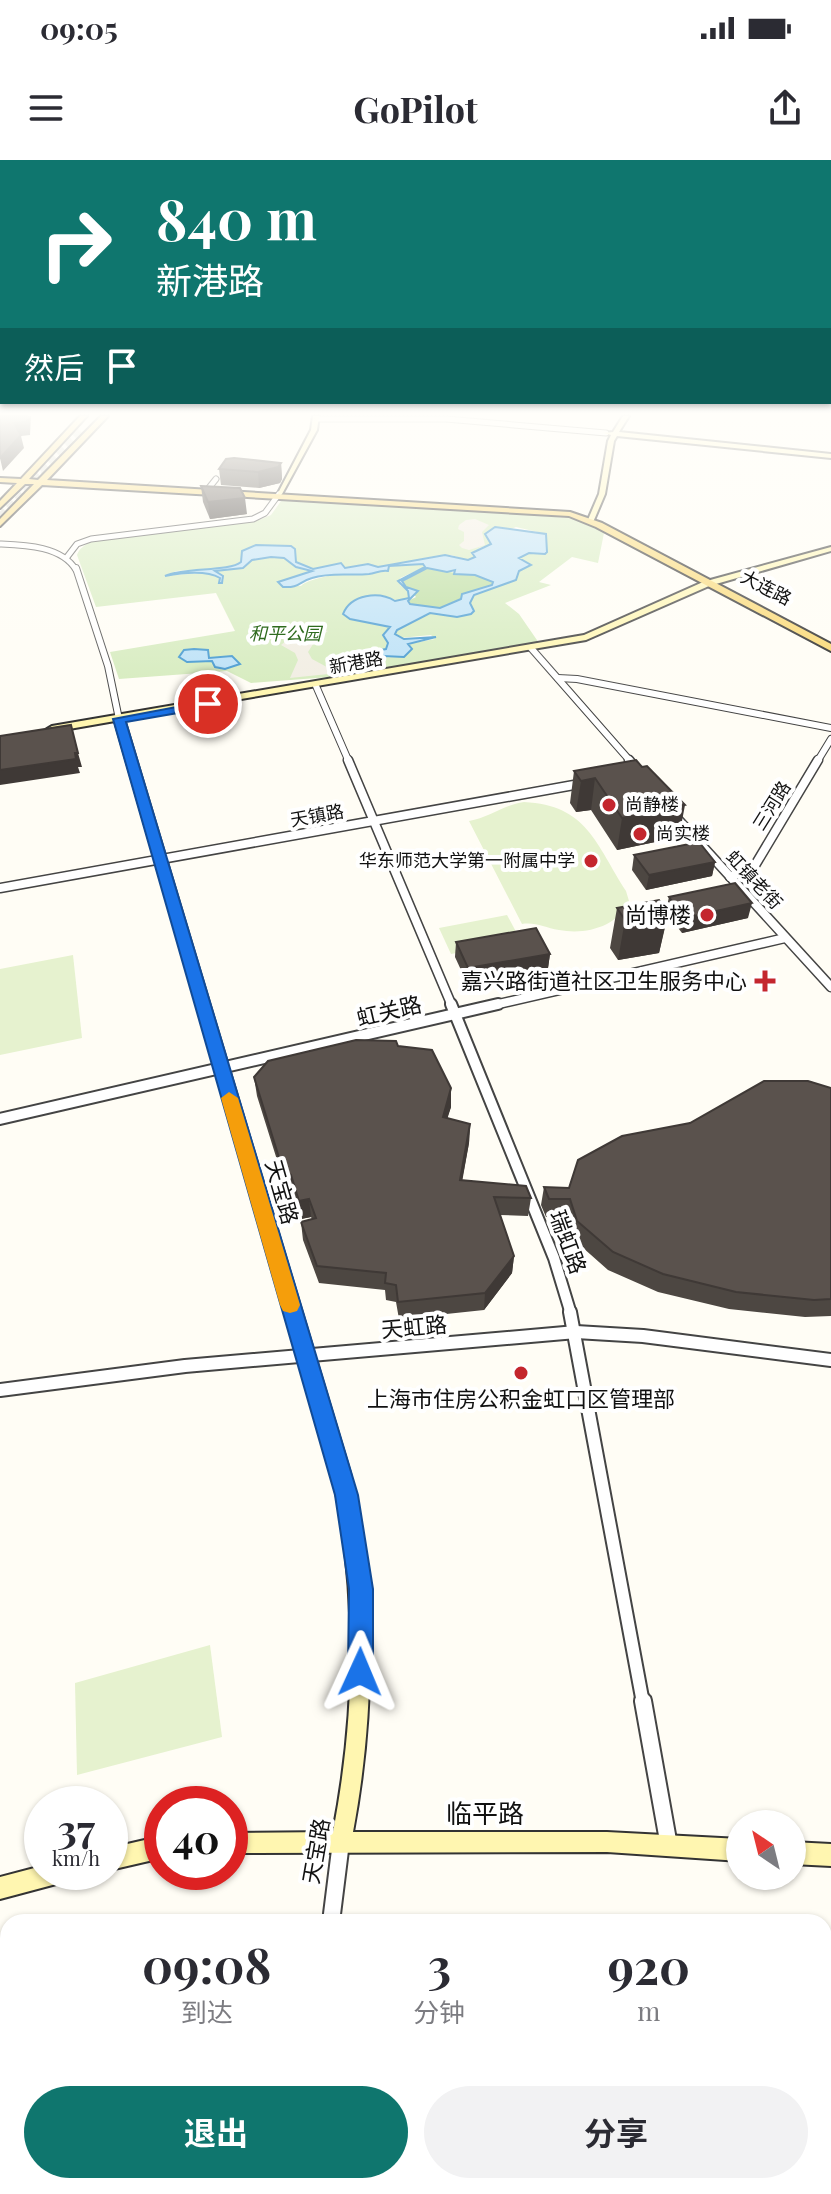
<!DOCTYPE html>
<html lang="zh">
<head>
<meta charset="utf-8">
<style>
	:root { --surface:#fff; --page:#f2f2f3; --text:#2b2b33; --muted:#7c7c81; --accent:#0f766e }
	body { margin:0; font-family:"Playfair Display","Noto Sans SC",serif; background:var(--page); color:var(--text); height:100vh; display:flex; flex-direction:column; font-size:30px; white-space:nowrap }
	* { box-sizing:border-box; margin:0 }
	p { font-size:26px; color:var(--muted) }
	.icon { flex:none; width:44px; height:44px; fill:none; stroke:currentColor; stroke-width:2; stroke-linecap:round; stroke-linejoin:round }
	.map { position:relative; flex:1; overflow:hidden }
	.drawer { position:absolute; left:0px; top:1754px; width:832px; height:280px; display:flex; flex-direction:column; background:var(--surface); border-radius:24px 24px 0 0; box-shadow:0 2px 6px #0004 }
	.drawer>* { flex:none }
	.hud { position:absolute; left:0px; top:0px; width:832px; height:244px; box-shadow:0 2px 6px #0004; background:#0f766e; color:#fff; overflow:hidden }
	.needle { width:52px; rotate:325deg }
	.buttons { position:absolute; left:726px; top:1650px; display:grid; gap:16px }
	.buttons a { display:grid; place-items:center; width:80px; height:80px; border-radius:50%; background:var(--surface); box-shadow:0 2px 6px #0004; font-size:40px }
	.speed { position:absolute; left:24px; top:1626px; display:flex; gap:16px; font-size:40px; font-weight:700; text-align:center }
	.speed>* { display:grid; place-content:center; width:104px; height:104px; border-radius:50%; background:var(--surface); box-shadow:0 2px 6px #0004; line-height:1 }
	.speed small { font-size:20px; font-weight:400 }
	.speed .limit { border:12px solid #d22; background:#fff; color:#111 }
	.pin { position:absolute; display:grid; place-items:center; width:68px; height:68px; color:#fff; margin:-34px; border:4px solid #fff; border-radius:50%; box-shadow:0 2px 8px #0007 }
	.me { position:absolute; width:88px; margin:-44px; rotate:1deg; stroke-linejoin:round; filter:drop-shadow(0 0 6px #0008) }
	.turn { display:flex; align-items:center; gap:28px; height:168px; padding:0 24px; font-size:36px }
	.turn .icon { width:104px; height:104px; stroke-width:2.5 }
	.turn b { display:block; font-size:56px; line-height:68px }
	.then { display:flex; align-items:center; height:76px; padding:0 24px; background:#0003; gap:16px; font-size:30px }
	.eta { display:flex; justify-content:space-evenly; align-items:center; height:136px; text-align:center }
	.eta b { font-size:48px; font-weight:700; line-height:56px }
	.cta { display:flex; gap:16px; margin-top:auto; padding:16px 24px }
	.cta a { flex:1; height:92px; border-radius:48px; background:var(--accent); color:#fff; font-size:32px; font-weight:700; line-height:92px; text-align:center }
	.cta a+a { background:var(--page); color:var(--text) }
	.status { display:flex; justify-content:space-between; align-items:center; height:56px; padding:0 40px; background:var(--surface); direction:ltr }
	.status svg { height:22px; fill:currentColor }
	header { display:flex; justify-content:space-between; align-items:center; height:104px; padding:0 24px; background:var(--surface); font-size:36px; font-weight:700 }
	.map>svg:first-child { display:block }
	.green { fill:#d5ebbd; fill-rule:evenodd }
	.forest { fill:#b9dc9c }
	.pitch { fill:#e6f2cf }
	.plaza { fill:#f1ede2 }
	.water { fill:#b9e0f7; stroke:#3f96cf; stroke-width:2; fill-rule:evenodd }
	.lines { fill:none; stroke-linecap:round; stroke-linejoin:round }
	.primary-tunnel { stroke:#dbdad3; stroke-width:8; stroke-dasharray:8 4; stroke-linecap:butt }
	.street-far5-casing { stroke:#444; stroke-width:7 }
	.street-far4-casing { stroke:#444; stroke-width:8 }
	.street-far3-casing { stroke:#444; stroke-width:11 }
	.street-far2-casing { stroke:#444; stroke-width:14 }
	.street-far1-casing { stroke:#444; stroke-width:16 }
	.street-casing { stroke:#444; stroke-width:20 }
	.secondary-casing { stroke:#333; stroke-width:4 }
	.primary-casing { stroke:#222; stroke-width:4 }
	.street-far5 { stroke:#fff; stroke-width:5 }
	.street-far4 { stroke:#fff; stroke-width:6 }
	.street-far3 { stroke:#fff; stroke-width:8 }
	.street-far2 { stroke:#fff; stroke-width:10 }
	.street-far1 { stroke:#fff; stroke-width:12 }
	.street { stroke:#fff; stroke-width:16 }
	.secondary { fill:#fff6b0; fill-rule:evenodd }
	.primary { fill:#f9d66b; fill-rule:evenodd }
	.wall { fill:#4d4742 }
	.shaded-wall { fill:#3f3936 }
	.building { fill:#5a524d; stroke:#3f3936; stroke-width:2 }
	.route { fill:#1a73e8; stroke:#114b97; stroke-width:2 }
	.slow { fill:#f59e0b }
	.poi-dot { fill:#c4262e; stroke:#fff; stroke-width:3 }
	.labels { text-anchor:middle; stroke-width:8; stroke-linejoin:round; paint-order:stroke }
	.far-street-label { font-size:18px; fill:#111; stroke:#fff }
	.far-park-label { font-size:18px; font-style:italic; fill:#2f6b1f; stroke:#fff }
	.far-poi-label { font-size:18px; fill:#111; stroke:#fff; text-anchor:start }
	.poi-label { font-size:22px; fill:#111; stroke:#fff; text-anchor:end }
	.street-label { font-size:22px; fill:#111; stroke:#fff }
	.near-street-label { font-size:26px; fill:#111; stroke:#fff }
</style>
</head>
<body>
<div class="status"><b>09:05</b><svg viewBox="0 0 49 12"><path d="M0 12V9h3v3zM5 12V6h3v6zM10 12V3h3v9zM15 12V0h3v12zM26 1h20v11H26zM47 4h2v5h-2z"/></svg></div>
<header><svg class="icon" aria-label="menu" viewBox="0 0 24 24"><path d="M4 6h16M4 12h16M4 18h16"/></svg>GoPilot<svg class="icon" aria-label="share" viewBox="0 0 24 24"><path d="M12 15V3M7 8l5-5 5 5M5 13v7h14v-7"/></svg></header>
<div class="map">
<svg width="831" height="2034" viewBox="0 0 831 2034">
	<rect width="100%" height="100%" fill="#fffdf5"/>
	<path class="green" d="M284 337 569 358 584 361 604 373 598 403 572 397 539 422 551 425 505 443 519 454 539 483 330 517 251 523 227 511 119 519 110 492 235 471 216 433 96 447 77 395C82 382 97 380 110 377L259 360 271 355ZM516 367 546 374 545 394 529 393 518 398 530 405 519 411 516 420 474 435 470 443 471 454 457 457 430 453 397 470 395 474 400 478 431 475 435 479 408 484 404 497 336 498 386 489 390 467 350 459 343 454C359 420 388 447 410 438L408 431 400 425V418L425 407 424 404C401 405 314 413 301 426L278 422 313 411 296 407 284 398 271 397 252 400 243 408 218 410 215 411 224 420 219 422 220 418 209 413 169 415 176 411 233 407 241 402 242 391 260 385 291 386 295 389 296 402 313 409 341 403 345 408 368 404 378 407 451 395 468 400 476 396 479 388 491 384 488 378Z"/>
	<path class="forest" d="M427 408C448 415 471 410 493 422L492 425 462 434 461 439 440 448 410 444 408 441 416 437 402 422Z"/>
	<g class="pitch">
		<path d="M524 642C587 645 596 684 626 731L629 741C617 767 586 775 559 770 545 768 536 762 522 764L469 661C489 658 503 645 524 642Z"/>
		<path d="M507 755 521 781 451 794 439 768Z"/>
		<path d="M73 795 82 878 0 895V809Z"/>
		<path d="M210 1485 222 1577 77 1615 75 1523Z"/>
	</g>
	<g class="plaza">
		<path d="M475 359 489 365 482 372 485 385 469 390 462 388 459 385 464 381V372L458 369 459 365 466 360Z"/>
		<path d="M323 470 328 471 317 478 308 492 312 499 338 513 290 518 298 500 295 493 281 485 286 481 306 480Z"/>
	</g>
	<g class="water">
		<path d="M495 367 546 374 547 392 545 394 529 393 519 398 531 405 519 411 516 420 474 435 470 443 474 451 471 454 457 457 430 453 397 470 395 474 404 479 436 477 408 484 412 489 404 497 383 496 338 503 335 498 386 489 388 483 383 475 390 467 350 459 343 454C351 434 379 431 395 441L409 438 408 431 398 421 425 407 423 404 389 406 388 411C380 410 376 413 369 414 350 416 331 412 312 418 298 422 300 428 283 427L278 422 312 411 296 407 284 398 271 397 252 400 243 408 215 411 223 416 222 423H219L220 418C206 410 181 413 165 416 184 407 229 412 241 402L242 391 256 385 291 386 295 389 296 402 313 409 341 403 345 408 368 404 378 407 445 395 468 400 475 397 472 393 491 384 485 374ZM427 408 447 412 455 410 454 414 475 415 493 422 492 425 462 434 461 439 440 448 410 444 408 441 418 431 406 427 402 421Z"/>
		<path d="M194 489 208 490 209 498 232 496 240 504 225 509 215 507 212 501 187 502 179 497 184 490Z"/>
	</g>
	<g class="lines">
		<g class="primary-tunnel">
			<path d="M31 318 82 269"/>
			<path d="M0 357 45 314"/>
		</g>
		<g class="street-far5-casing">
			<g id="street-far5">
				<path d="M318 259H446L606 273"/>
				<path d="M208 329 216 319"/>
				<path d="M0 384C25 385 62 386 76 410"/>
				<path d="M67 397 77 384 91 379 253 359 265 353 279 334"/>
			</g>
		</g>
		<g class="street-far4-casing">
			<g id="street-far4">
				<path d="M76 408 108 506 119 559"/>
				<path d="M531 488 631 602"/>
				<path d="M558 518 577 519 831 568"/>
				<path d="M316 526 349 602"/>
				<path d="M817 602 831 579"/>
			</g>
		</g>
		<g class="street-far3-casing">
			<g id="street-far3">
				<path d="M348 600 452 846"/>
				<path d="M629 600 638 611"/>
				<path d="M673 654 831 827"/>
				<path d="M730 717 754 707 818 600"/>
				<path d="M0 728 585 623"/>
				<path d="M490 846 785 778"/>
			</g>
		</g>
		<g class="street-far2-casing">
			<g id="street-far2">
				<path d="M451 844 554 1098 571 1154"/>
				<path d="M0 959 498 844"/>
			</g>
		</g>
		<g class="street-far1-casing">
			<g id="street-far1">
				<path d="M570 1152 643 1543"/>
				<path d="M0 1230 185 1206 576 1172 643 1176 831 1200"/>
			</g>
		</g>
		<g class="street-casing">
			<g id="street">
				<path d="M643 1541 669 1686"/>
				<path d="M331 1762 341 1682"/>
				<path d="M309 2034 310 2026"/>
			</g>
		</g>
		<g class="secondary-casing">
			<g id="secondary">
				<path d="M313 256H319L317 270 282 334 277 335 311 270Z"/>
				<path d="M623 256H629L619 272 831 294V298L617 276 614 281 605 334 594 360 587 362 599 334 608 281 611 275 603 273 613 272Z"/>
				<path d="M831 387V391L709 426 586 480 124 559 350 1313C376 1430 375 1554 353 1672H607L740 1679V1701L607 1692 230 1693V1673L333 1672C356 1554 358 1430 332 1313L115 561 52 572 47 569 52 566 584 475 703 422Z"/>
				<path d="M162 1676V1698L110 1710V1688Z"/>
				<path d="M792 1682 831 1684V1706L792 1704Z"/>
				<path d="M42 1706V1712H71L68 1720 60 1723 0 1739V1717Z"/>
			</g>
		</g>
		<g class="primary-casing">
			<path id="primary" d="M80 256H87L29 319 38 320 101 256H108L47 320 570 352 602 363 831 484V491L596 367 569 356 42 325 0 366V359L34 324H25L0 348V341L17 323 0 322V318L21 319Z"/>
		</g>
		<use href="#street-far5" class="street-far5"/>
		<use href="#street-far4" class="street-far4"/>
		<use href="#street-far3" class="street-far3"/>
		<use href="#street-far2" class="street-far2"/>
		<use href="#street-far1" class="street-far1"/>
		<use href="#street" class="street"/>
		<use href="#secondary" class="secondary"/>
		<use href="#primary" class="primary"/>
	</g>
	<g class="wall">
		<path d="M281 303 282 319 280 323 259 328 221 325 219 309Z"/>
		<path d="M201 326 247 354 210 359 203 342Z"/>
		<path d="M636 600 679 677 617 690 591 650 576 652 570 643 574 611Z"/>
		<path d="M634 695 715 702 712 716 646 730 632 710Z"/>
		<path d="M669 737 748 758 682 773 668 755 659 793 618 800 610 788 617 748 666 750Z"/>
		<path d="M456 782 550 794 548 808 467 823 455 797Z"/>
		<path d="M398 886 451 947 447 958 470 964 469 983 462 1020 531 1038 528 1056 500 1055 514 1096 512 1113 484 1150 399 1159 396 1142 386 1140 385 1130 319 1123 303 1080 301 1062 312 1059 311 1057 301 1059 293 1034 288 1035 257 936 254 917Z"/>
		<path d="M831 928V1156L805 1157 729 1149 658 1132 608 1110 573 1079 566 1058 546 1057 541 1045 544 1027 569 1028 690 963Z"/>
	</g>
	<g class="shaded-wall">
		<path d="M27 256H31L30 275 21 276 24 288 3 311 0 298 14 263Z"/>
		<path d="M281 303 282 319 280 323 259 328 258 312Z"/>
		<path d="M245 338 247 354 210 359 208 342Z"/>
		<path d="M78 593 82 607H78L80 613 0 625V610Z"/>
		<path d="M595 618 591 650 576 652 581 621Z"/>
		<path d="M685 645 679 677 617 690 622 658Z"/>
		<path d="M715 702 712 716 646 730 649 715Z"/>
		<path d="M752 743 748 758 682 773 685 758Z"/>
		<path d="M668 752 659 793 618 800 625 760Z"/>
		<path d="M550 794 548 808 467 823 468 808Z"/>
		<path d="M451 928V947L442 976 443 957Z"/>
		<path d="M470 964 469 983 459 1039 460 1020Z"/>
		<path d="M291 1015 293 1034 288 1035 285 1017Z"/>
		<path d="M309 1039 311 1057 301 1059 299 1041Z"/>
		<path d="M514 1096 512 1113 484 1150 485 1133Z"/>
	</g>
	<g class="building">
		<path d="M0 256H27V262L14 263 21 275 0 298Z"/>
		<path d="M234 298 281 303 278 307 258 312 219 309 226 299Z"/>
		<path d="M201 326 240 328 245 338 208 342Z"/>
		<path d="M71 565 78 593H75L76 599 0 610V576Z"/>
		<path d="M636 600 642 607 647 606 685 645 622 658 595 618 581 621 574 611Z"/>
		<path d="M699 682 715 702 649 715 634 695Z"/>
		<path d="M735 723 752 743 685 758 669 737Z"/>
		<path d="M659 740 668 752 625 760 617 748Z"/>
		<path d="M536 768 550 794 468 808 456 782Z"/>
		<path d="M356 880 396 881 398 886 432 890 451 928 443 957 470 964 460 1020 526 1026 531 1038 494 1037 514 1096 485 1133 398 1142 396 1125 385 1123 386 1113 317 1106 301 1062 316 1058 309 1039 299 1041 291 1015 285 1017 254 917 268 901Z"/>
		<path d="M764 921H808L831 928V1139L814 1140 736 1132 663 1114 613 1092 577 1061 570 1039H549L544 1027 569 1028 578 1000 622 976 690 963Z"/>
	</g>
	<linearGradient id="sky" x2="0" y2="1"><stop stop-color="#95c6ee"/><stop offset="0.47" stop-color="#fffefa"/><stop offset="1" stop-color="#fffefa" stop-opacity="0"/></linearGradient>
	<rect width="831" height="541" fill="url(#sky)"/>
	<path class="route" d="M208 541 213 544 212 547 126 562 358 1335 373 1429V1512L369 1521 360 1524 352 1521 348 1512 349 1429 335 1335 113 559Z"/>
	<path class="slow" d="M229 932 238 938 300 1145 297 1151 290 1153 283 1151 280 1145 221 938Z"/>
	<g class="poi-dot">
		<circle cx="609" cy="645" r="8"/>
		<circle cx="640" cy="674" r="8"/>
		<circle cx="591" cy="701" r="8"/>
		<circle cx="707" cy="755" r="8"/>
		<path d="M761 809h8v8h8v8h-8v8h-8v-8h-8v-8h8z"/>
		<circle cx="521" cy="1213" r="8"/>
	</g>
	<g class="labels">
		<g class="far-street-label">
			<text transform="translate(766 428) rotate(27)" y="6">大连路</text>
			<text transform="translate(356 503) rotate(-10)" y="6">新港路</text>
			<text transform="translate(772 646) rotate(-58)" y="6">三河路</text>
			<text transform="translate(317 656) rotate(-10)" y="6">天镇路</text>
			<text transform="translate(754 720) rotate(47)" y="6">虹镇老街</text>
		</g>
		<g class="far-park-label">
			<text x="285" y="480">和平公园</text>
		</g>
		<g class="far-poi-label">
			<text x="625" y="651">尚静楼</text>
			<text x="656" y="680">尚实楼</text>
			<text x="575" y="707" text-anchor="end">华东师范大学第一附属中学</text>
		</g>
		<g class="poi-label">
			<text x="691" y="763">尚博楼</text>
			<text x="747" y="829">嘉兴路街道社区卫生服务中心</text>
			<text x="521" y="1247" text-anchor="middle">上海市住房公积金虹口区管理部</text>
		</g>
		<g class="street-label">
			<text transform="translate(389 851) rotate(-13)" y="8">虹关路</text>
			<text transform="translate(282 1032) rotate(74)" y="8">天宝路</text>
			<text transform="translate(568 1082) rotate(70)" y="8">瑞虹路</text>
			<text transform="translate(414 1167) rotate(-5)" y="8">天虹路</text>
			<text transform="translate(316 1691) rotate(-80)" y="8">天宝路</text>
		</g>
		<g class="near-street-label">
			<text x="485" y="1663">临平路</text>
		</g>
	</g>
</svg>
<div class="buttons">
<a><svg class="needle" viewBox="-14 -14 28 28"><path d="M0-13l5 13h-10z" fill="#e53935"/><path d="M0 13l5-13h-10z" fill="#7c7c81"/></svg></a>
</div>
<div class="speed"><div>37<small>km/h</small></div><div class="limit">40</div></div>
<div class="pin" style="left:208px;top:544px;background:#d93025"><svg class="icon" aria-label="arrive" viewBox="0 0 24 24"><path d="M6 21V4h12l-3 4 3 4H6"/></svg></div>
<svg class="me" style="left:360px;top:1512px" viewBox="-20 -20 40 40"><path d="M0-17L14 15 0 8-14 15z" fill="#1a73e8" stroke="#fff" stroke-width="4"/></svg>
<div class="hud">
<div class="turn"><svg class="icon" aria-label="right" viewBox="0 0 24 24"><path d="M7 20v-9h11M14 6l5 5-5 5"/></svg><div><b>840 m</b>新港路</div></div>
<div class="then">然后<svg class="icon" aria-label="arrive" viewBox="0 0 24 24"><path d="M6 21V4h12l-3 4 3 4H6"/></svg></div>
</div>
<section class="drawer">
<div class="eta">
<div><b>09:08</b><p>到达</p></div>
<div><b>3</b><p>分钟</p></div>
<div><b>920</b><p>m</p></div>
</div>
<div class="cta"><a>退出</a><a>分享</a></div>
</section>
</div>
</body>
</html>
